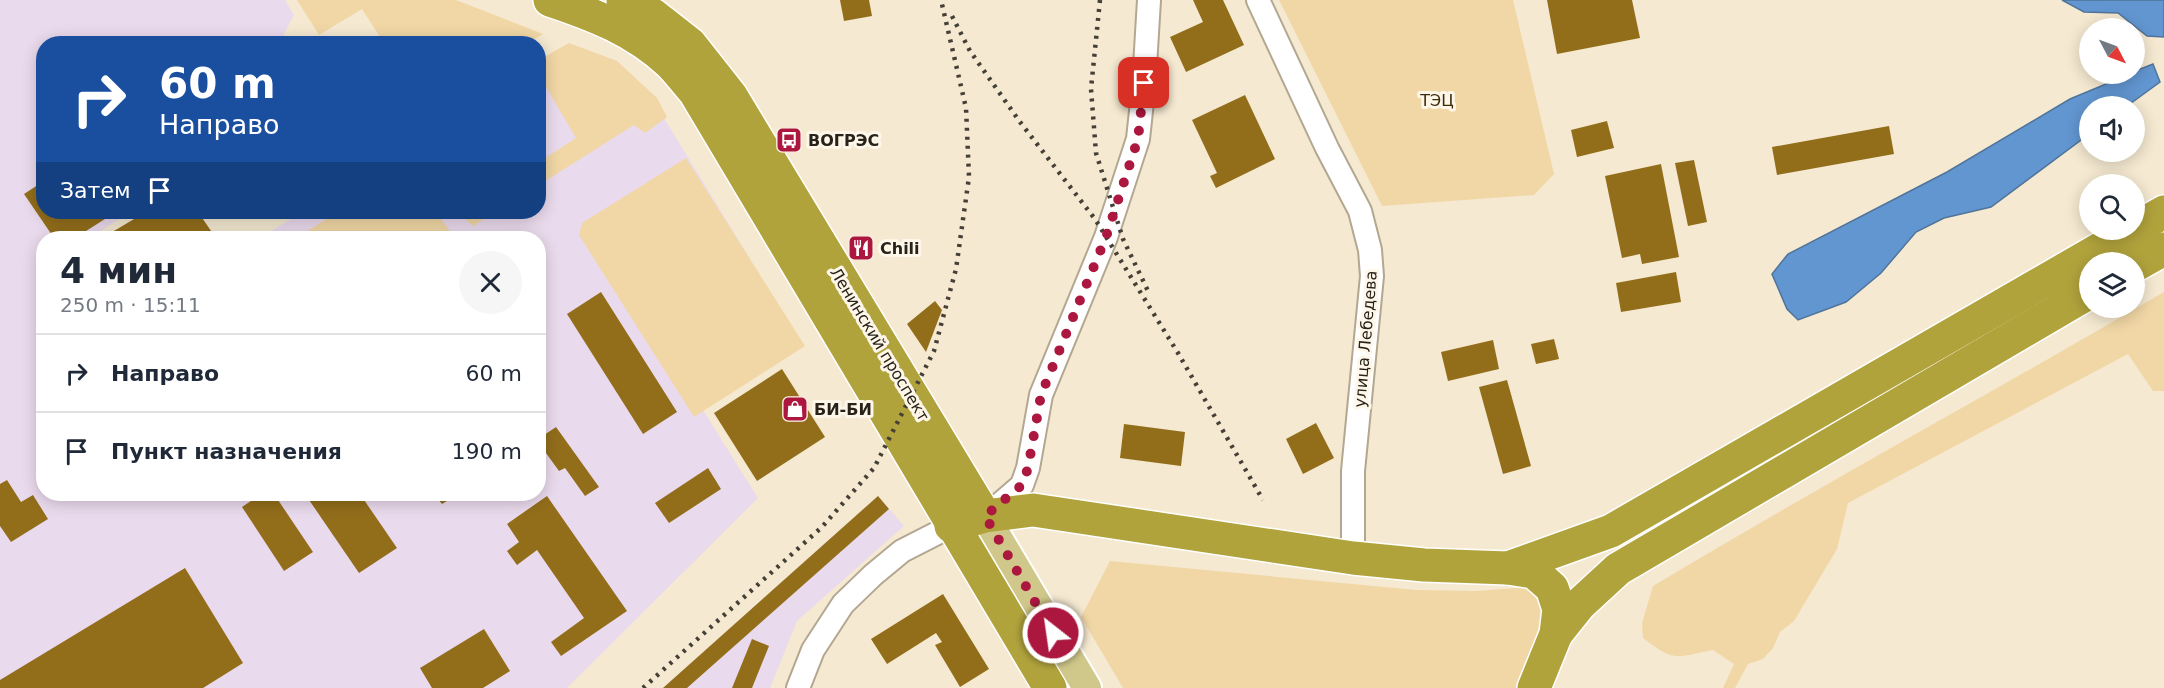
<!DOCTYPE html>
<html lang="ru">
<head>
<meta charset="utf-8">
<style>
	:root { --surface:#fff; --page:#f6f6f7; --text:#1f2937; --muted:#747a83; --line:#e0e1e3 }
	body { margin:0; font-family:"DejaVu Sans",sans-serif; background:var(--page); color:var(--text); height:100vh; display:flex; flex-direction:column; font-size:22px; white-space:nowrap }
	* { box-sizing:border-box; margin:0 }
	p { font-size:20px; color:var(--muted) }
	.icon { flex:none; width:33px; height:33px; fill:none; stroke:currentColor; stroke-width:2; stroke-linecap:round; stroke-linejoin:round }
	.map { position:relative; flex:1; overflow:hidden }
	.panel { position:absolute; left:36px; top:231px; width:510px; height:270px; display:flex; flex-direction:column; background:var(--surface); border-radius:24px; box-shadow:0 3px 15px #0003 }
	.panel>* { flex:none }
	.top-card { position:absolute; left:36px; top:36px; width:510px; height:183px; border-radius:24px; box-shadow:0 3px 15px #0003; background:#1a4fa0; color:#fff; overflow:hidden }
	.needle { width:39px; rotate:131deg }
	.fabs { position:absolute; left:2079px; top:18px; display:grid; gap:12px }
	.fabs a { display:grid; place-items:center; width:66px; height:66px; border-radius:50%; background:var(--surface); box-shadow:0 3px 15px #0003; font-size:30px }
	.pin { position:absolute; display:grid; place-items:center; width:51px; height:51px; color:#fff; margin:-26px; border-radius:12px; box-shadow:0 3px 9px #0006 }
	.me { position:absolute; width:66px; margin:-33px; rotate:330deg; stroke-linejoin:round; filter:drop-shadow(0 0 4px #0008) }
	.turn { display:flex; align-items:center; gap:21px; height:126px; padding:0 24px; font-size:27px }
	.turn .icon { width:78px; height:78px; stroke-width:2.5 }
	.turn b { display:block; font-size:42px; line-height:51px }
	.then { display:flex; align-items:center; height:57px; padding:0 24px; background:#0003; gap:12px; font-size:22px }
	.round { display:grid; place-items:center; flex:none; width:63px; height:63px; border-radius:32px; background:var(--page) }
	.headline { display:flex; align-items:center; justify-content:space-between; height:102px; padding:0 24px }
	h1 { font-size:36px; font-weight:600; line-height:45px }
	ul { padding:0; list-style:none }
	li { display:flex; align-items:center; gap:18px; height:78px; padding:0 24px; border-top:2px solid var(--line) }
	li div { flex:1 }
	li b { display:block; font-size:22px }
	li em { font-style:normal }
	.map>svg:first-child { display:block }
	.industrial { fill:#eadaed }
	.green { fill:#f1d7a6 }
	.water { fill:#6296d1; stroke:#50749a; stroke-width:1.5 }
	.building { fill:#926e1b }
	.lines { fill:none; stroke-linecap:round; stroke-linejoin:round }
	.minor-casing { stroke:#b3a791; stroke-width:26 }
	.major-casing { stroke:#fff; stroke-width:32 }
	.highway-casing { stroke:#fff; stroke-width:36 }
	.minor { stroke:#fff; stroke-width:22 }
	.major { stroke:#d0c88a; stroke-width:28 }
	.highway { stroke:#b1a33c; stroke-width:33 }
	.rail { stroke:#454035; stroke-width:4.5; stroke-dasharray:3 6; stroke-linecap:butt }
	.route { stroke:#ac173f; stroke-width:10; stroke-dasharray:0 18 }
	.labels { text-anchor:middle; stroke-width:6; stroke-linejoin:round; paint-order:stroke }
	.park-label { font-size:16px; fill:#3b2b08; stroke:#fef7e9 }
	.poi-label { font-size:16px; font-weight:bold; fill:#27231a; stroke:#fef7e9; text-anchor:start }
	.street-label { font-size:16px; fill:#27231a; stroke:#fef7e9 }
</style>
</head>
<body>
<div class="map">
<svg width="2164" height="688" viewBox="0 0 2164 688">
	<rect width="100%" height="100%" fill="#f5e9d1"/>
	<g class="industrial">
		<path d="M0 0H285L294 15 279 43 44 44V212H130L90 238H44V494H538V238H260L302 212H538L539 63 569 44 617 61 654 102 799 339 698 402 758 498 567 688H0Z"/>
		<path d="M878 496 904 526 797 621 770 688H663Z"/>
	</g>
	<g class="green">
		<path d="M297 0H456L543 34 528 43H384L362 9 319 35Z"/>
		<path d="M1279 0H1513L1554 174 1534 195 1382 206Z"/>
		<path d="M569 43 617 61 657 98 667 117 645 133 634 125 539 185V162L576 138 539 75V60Z"/>
		<path d="M686 158 805 346 694 417 579 235 582 223Z"/>
		<path d="M337 212H436L455 238H297Z"/>
		<path d="M457 212H496L473 226Z"/>
		<path d="M2164 292V391H2153L2128 354 1848 503 1837 549 1794 621 1780 632 1773 648 1763 659 1748 664 1735 688H1723L1734 664 1713 650C1676 657 1675 663 1643 638L1642 623 1653 586C1821 485 1994 392 2164 292Z"/>
		<path d="M1110 561 1416 590 1477 591 1530 587 1550 609 1519 688H1123L1081 617Z"/>
	</g>
	<g class="water">
		<path d="M2062 0H2164V37L2147 36 2118 13 2084 12Z"/>
		<path d="M2153 64 2160 82 2127 106H2090L2089 134 1991 207 1944 218 1916 232 1881 273 1846 302 1798 320 1787 309 1772 274 1788 254 1947 172 2070 99 2130 74H2134L2135 71Z"/>
	</g>
	<g class="building">
		<path d="M840 0H869L872 16 844 21Z"/>
		<path d="M1193 0H1223L1244 45 1186 72 1170 37 1203 22Z"/>
		<path d="M1547 0H1632L1640 38 1557 54Z"/>
		<path d="M1245 95 1275 159 1216 188 1210 176 1217 173 1192 120Z"/>
		<path d="M1607 121 1614 148 1577 157 1571 130Z"/>
		<path d="M1889 126 1894 154 1777 175 1772 147Z"/>
		<path d="M1694 160 1707 222 1688 226 1675 163Z"/>
		<path d="M1661 164 1679 257 1642 264 1640 254 1622 258 1605 176Z"/>
		<path d="M44 181V212H116L75 238H54L24 194Z"/>
		<path d="M146 212H198L216 238H102Z"/>
		<path d="M1676 272 1681 302 1621 312 1616 283Z"/>
		<path d="M601 292 677 412 643 434 567 314Z"/>
		<path d="M935 301 942 310 926 352 907 324Z"/>
		<path d="M1554 339 1559 359 1536 364 1531 344Z"/>
		<path d="M1493 340 1499 369 1448 381 1441 352Z"/>
		<path d="M782 369 825 437 757 481 714 413Z"/>
		<path d="M1507 380 1531 466 1503 474 1479 387Z"/>
		<path d="M1316 423 1334 458 1303 474 1286 439Z"/>
		<path d="M1124 424 1185 432 1181 466 1120 458Z"/>
		<path d="M556 427 599 487 585 496 565 468 559 471 538 442V439Z"/>
		<path d="M708 468 721 489 669 523 655 503Z"/>
		<path d="M7 480 21 502 33 495 48 519 11 542 0 526V484Z"/>
		<path d="M261 494H274L313 552 284 571 242 507Z"/>
		<path d="M305 494H360L397 548 359 573Z"/>
		<path d="M434 494H458L442 504Z"/>
		<path d="M547 496 627 611 561 656 551 642 584 618 537 550 517 565 507 551 519 542 507 524Z"/>
		<path d="M878 496 889 509 687 688H663Z"/>
		<path d="M185 568 243 663 203 688H0V680Z"/>
		<path d="M943 594 989 669 960 687 935 645 942 642 936 633 887 664 871 639Z"/>
		<path d="M484 629 510 671 483 688H432L420 668Z"/>
		<path d="M752 639 769 646 752 688H732Z"/>
	</g>
	<g class="lines">
		<g class="minor-casing">
			<g id="minor">
				<path d="M1258 0 1327 148 1360 211 1370 250 1372 276 1353 471V558"/>
				<path d="M986 516 1022 485 1028 468 1041 395 1106 237 1138 139 1144 83 1149 0"/>
				<path d="M798 688 813 650 843 604 873 575 902 551 951 526"/>
			</g>
		</g>
		<g class="major-casing">
			<path id="major" d="M985 516 1087 688"/>
		</g>
		<g class="highway-casing">
			<g id="highway">
				<path d="M550 0C595 15 634 30 670 63 679 72 686 82 695 92L1050 688"/>
				<path d="M623 0 653 15 690 44 731 96 985 516"/>
				<path d="M2134 229 2164 212"/>
				<path d="M2134 266 2164 249"/>
				<path d="M951 526 985 516 1033 510 1353 558 1424 565 1508 568 1534 572 1552 588 1559 609 1556 634 1534 688"/>
				<path d="M1508 568 1611 531 2133 230"/>
				<path d="M1556 634 1580 604 1618 569 2090 292"/>
			</g>
		</g>
		<use href="#minor" class="minor"/>
		<use href="#major" class="major"/>
		<use href="#highway" class="highway"/>
		<g class="rail">
			<path d="M1100 0 1091 89 1096 153 1123 239 1148 291"/>
			<path d="M952 16 970 51 1020 122 1095 219 1178 353 1263 500"/>
			<path d="M643 688 822 527 874 468 934 351 956 269 969 177 966 108 941 0"/>
		</g>
	</g>
	<g class="lines">
		<path class="route" d="M1053 633 985 516 1022 485 1028 468 1041 395 1106 237 1138 139 1144 83"/>
	</g>
	<defs>
		<g id="bus-square" transform="scale(1.35)"><rect x="-9" y="-9" width="18" height="18" rx="4" fill="#ac173f" stroke="#fef7e9"/><path d="M-5-6H5V4H4V6H2V4H-2V6H-4V4H-5ZM-3.5-4V0h7V-4ZM-3.5 1.2v1.5H-2V1.2ZM2 1.2v1.5H3.5V1.2Z" fill="#fff"/></g>
		<g id="restaurant-square" transform="scale(1.35)"><rect x="-9" y="-9" width="18" height="18" rx="4" fill="#ac173f" stroke="#fef7e9"/><path d="M-5-6h1v4h1v-4h1v4h1v-4h1v5L-1.5 .5V6h-2V.5L-5-1ZM5-6V6H3V1.5H1.5Q1.5-4 5-6Z" fill="#fff"/></g>
		<g id="shop-square" transform="scale(1.35)"><rect x="-9" y="-9" width="18" height="18" rx="4" fill="#ac173f" stroke="#fef7e9"/><path d="M-5-2.5h2.3a2.7 3.5 0 0 1 5.4 0H5L5.5 6h-11ZM-1.5-2.5h3a1.5 2.3 0 0 0-3 0Z" fill="#fff"/></g>
	</defs>
	<g fill-rule="evenodd">
		<use href="#bus-square" x="789" y="140"/>
		<use href="#restaurant-square" x="861" y="248"/>
		<use href="#shop-square" x="795" y="409"/>
	</g>
	<g class="labels">
		<g class="park-label">
			<text x="1437" y="106">ТЭЦ</text>
		</g>
		<g class="poi-label">
			<text x="808" y="146">ВОГРЭС</text>
			<text x="880" y="254">Chili</text>
			<text x="814" y="415">БИ-БИ</text>
		</g>
		<g class="street-label">
			<text transform="translate(1365 339) rotate(-85)" y="6">улица Лебедева</text>
			<text transform="translate(880 344) rotate(59)" y="6">Ленинский проспект</text>
		</g>
	</g>
</svg>
<div class="fabs">
<a><svg class="needle" viewBox="-14 -14 28 28"><path d="M0-13l5 13h-10z" fill="#e53935"/><path d="M0 13l5-13h-10z" fill="#747a83"/></svg></a>
<a><svg class="icon" aria-label="sound" viewBox="0 0 24 24"><path d="M4 9h4l5-4v14l-5-4H4zM17 9q2 3 0 6"/></svg></a>
<a><svg class="icon" aria-label="search" viewBox="0 0 24 24"><circle cx="10" cy="10" r="6"/><path d="M15 15l6 6"/></svg></a>
<a><svg class="icon" aria-label="layers" viewBox="0 0 24 24"><path d="M12 4l9 5-9 5-9-5zM3 14l9 5 9-5"/></svg></a>
</div>
<div class="pin" style="left:1144px;top:83px;background:#d93025"><svg class="icon" aria-label="arrive" viewBox="0 0 24 24"><path d="M6 21V4h12l-3 4 3 4H6"/></svg></div>
<svg class="me" style="left:1053px;top:633px" viewBox="-20 -20 40 40"><circle r="17" fill="#ac173f" stroke="#fff" stroke-width="3"/><path d="M0-11L8 9 0 5-8 9z" fill="#fff"/></svg>
<div class="top-card">
<div class="turn"><svg class="icon" aria-label="right" viewBox="0 0 24 24"><path d="M7 20v-9h11M14 6l5 5-5 5"/></svg><div><b>60 m</b>Направо</div></div>
<div class="then">Затем<svg class="icon" aria-label="arrive" viewBox="0 0 24 24"><path d="M6 21V4h12l-3 4 3 4H6"/></svg></div>
</div>
<section class="panel">
<div class="headline"><div><h1>4 мин</h1><p>250 m · 15:11</p></div><a class="round"><svg class="icon" aria-label="close" viewBox="0 0 24 24"><path d="M6 6l12 12M18 6L6 18"/></svg></a></div>
<ul>
<li><svg class="icon" aria-label="right" viewBox="0 0 24 24"><path d="M7 20v-9h11M14 6l5 5-5 5"/></svg><div><b>Направо</b></div><em>60 m</em></li>
<li><svg class="icon" aria-label="arrive" viewBox="0 0 24 24"><path d="M6 21V4h12l-3 4 3 4H6"/></svg><div><b>Пункт назначения</b></div><em>190 m</em></li>
</ul>
</section>
</div>
</body>
</html>
